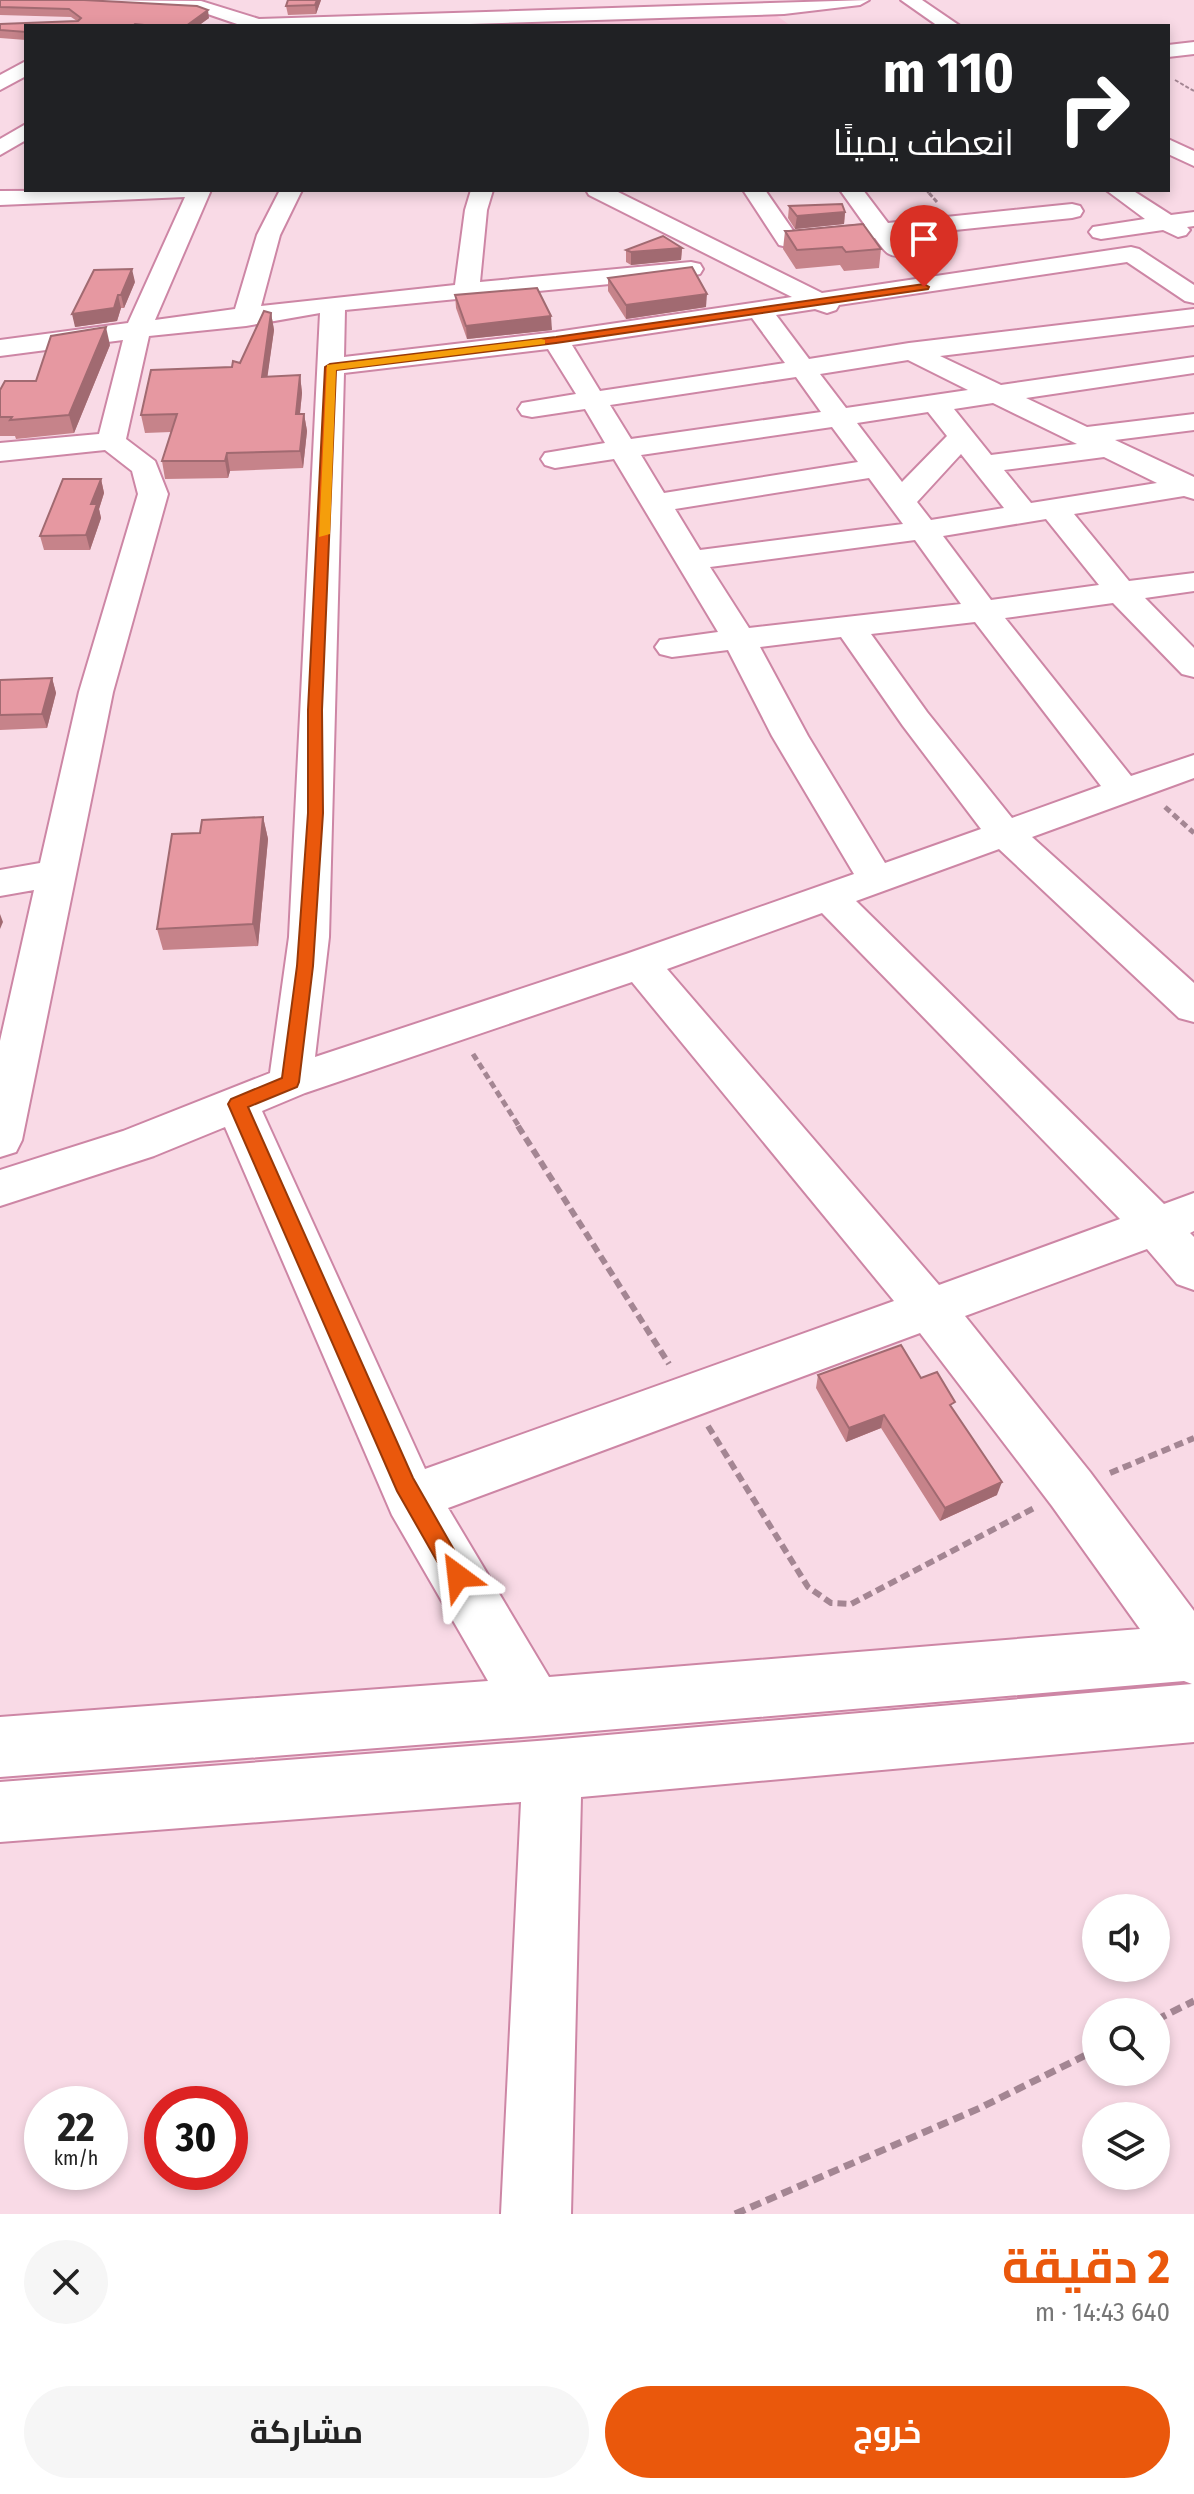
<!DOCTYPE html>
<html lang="ar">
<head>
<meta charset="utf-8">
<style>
	:root { --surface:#fff; --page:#f6f6f6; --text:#222; --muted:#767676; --accent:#ea580c }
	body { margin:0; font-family:"Fira Sans Condensed",Cairo,sans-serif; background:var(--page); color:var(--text); direction:rtl; height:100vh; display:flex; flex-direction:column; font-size:30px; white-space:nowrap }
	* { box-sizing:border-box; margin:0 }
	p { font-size:26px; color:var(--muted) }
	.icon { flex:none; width:44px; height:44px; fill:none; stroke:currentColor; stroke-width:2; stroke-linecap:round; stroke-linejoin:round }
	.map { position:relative; height:2214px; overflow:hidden; direction:ltr }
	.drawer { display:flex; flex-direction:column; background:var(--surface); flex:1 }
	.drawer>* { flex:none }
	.banner { position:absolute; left:24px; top:24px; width:1146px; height:168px; border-radius:0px; box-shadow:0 4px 12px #0003; direction:rtl; background:#202124; color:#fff; overflow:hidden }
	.fabs { position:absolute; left:1082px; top:1894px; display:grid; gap:16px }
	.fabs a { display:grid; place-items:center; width:88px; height:88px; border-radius:50%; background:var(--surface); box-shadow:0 4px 12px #0003; font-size:40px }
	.speed { position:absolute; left:24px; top:2086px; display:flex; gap:16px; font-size:40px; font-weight:700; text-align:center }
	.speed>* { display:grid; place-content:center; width:104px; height:104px; border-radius:50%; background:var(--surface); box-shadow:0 4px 12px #0003; line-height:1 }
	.speed small { font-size:20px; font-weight:400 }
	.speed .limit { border:12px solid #d22; background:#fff; color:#111 }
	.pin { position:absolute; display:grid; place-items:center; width:68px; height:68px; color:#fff; margin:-82px -34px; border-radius:50% 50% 50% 0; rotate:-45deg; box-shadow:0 0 8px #0007 }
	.pin .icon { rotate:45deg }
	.me { position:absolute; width:88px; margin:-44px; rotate:330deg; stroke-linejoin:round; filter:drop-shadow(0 0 6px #0008) }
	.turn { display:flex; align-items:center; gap:28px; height:168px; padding:0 24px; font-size:36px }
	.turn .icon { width:104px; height:104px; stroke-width:2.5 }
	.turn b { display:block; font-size:56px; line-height:68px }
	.round { display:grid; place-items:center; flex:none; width:84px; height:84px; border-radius:42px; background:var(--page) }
	.headline { display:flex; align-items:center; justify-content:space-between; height:136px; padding:0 24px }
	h1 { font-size:48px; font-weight:700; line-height:60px; color:var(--accent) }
	.action { display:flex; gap:16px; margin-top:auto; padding:16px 24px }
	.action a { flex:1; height:92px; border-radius:48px; background:var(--accent); color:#fff; font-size:32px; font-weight:700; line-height:92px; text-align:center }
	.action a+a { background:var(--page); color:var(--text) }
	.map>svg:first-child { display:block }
	.built { fill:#fdcadf }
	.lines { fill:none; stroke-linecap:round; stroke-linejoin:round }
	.minor-casing { stroke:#cd86a5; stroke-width:4 }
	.path-far4 { stroke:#a48693; stroke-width:2; stroke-dasharray:4 2; stroke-linecap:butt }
	.path-far3 { stroke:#a48693; stroke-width:3; stroke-dasharray:5 2; stroke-linecap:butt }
	.path-far2 { stroke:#a48693; stroke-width:5; stroke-dasharray:7 4; stroke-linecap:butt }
	.path-far1 { stroke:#a48693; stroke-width:6; stroke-dasharray:9 5; stroke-linecap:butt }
	.path { stroke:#a48693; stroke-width:7; stroke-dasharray:11 6; stroke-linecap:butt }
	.minor { fill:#fff; fill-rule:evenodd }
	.wall { fill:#c6838a }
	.shaded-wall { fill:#a16a71 }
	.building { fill:#e698a1; stroke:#a16a71; stroke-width:2 }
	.route { fill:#ea580c; stroke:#983908; stroke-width:2 }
	.slow { fill:#f59e0b }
</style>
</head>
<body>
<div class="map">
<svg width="1194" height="2214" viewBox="0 0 1194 2214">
	<rect width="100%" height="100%" fill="#f9dae6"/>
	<path class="built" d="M773 13 791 26 436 24Z"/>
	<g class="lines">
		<g class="minor-casing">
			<g id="minor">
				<path d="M77 0 201 1 259 19 869 0 860 5 784 14 406 26H243L199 11 86 5Z"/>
				<path d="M901 0H922L960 26H938Z"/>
				<path d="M1194 42V54L1168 57V45Z"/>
				<path d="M26 61V76L0 90V75Z"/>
				<path d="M26 124V140L0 155V139Z"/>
				<path d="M1168 139 1194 151V166L1168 154Z"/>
				<path d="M211 190 155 320 235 309 257 235 280 190H302L280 235 261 306 455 285 465 210 471 190H493L487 210 480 282 691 262 700 264 703 269 700 274 691 276 345 310 344 357 556 332 792 297 589 195 586 190H614L822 293 1131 247 1139 249 1194 285V303L1185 301 1127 262 839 305 836 310 827 313 815 309 776 315 809 359 909 343 1194 309V325L940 356 1001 385 1194 357V373L1026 398 1087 427 1194 414V430L1115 440 1194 477V499L1184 496 1074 514 1129 581 1194 573V591L1145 598 1194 648V677L1182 674 1113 603 1005 618 1131 776 1194 755V778L1032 837 1194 983V1022L1179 1018 999 849 856 901 1164 1204 1194 1193V1231L1190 1233 1194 1237V1290L1177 1284 1147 1249 965 1316 1090 1472 1194 1611V1742L581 1797 571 2214H501L521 1802 0 1842V1782L550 1740 1192 1684 1184 1681 534 1736 0 1777V1717L488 1681 392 1515 225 1127 154 1156 0 1206V1170L123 1131 270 1073 289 937 320 313 246 326 149 336 126 439 155 461 168 494 113 692 22 1140 16 1152 0 1157V1041L34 890 0 896V870L40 863 79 692 138 494 132 471 105 450 0 461V443L99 434 123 340 0 356V340L128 323 185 197 0 205V191ZM752 318 785 363 600 391 572 345ZM548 349 576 394 522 403 518 409 522 415 532 417 585 409 605 443 545 453 541 459 545 465 555 468 614 459 718 632 660 640 655 647 660 654 672 657 728 650 772 736 854 874 626 954 315 1057 329 937 344 373ZM908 360 968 390 846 408 820 374ZM796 377 821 412 631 439 610 405ZM993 403 1077 444 991 455 954 409ZM928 412 947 436 902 482 857 423ZM832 427 858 462 664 493 641 455ZM961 454 1004 508 931 520 917 502ZM1104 457 1157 483 1031 503 1004 470ZM869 478 903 524 700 550 675 509ZM1046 519 1099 585 991 600 943 536ZM915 540 961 604 749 628 710 567ZM975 622 1101 786 1012 818 927 712 871 634ZM841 637 903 726 981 829 885 863 808 736 760 647ZM822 913 1120 1219 939 1285 667 969ZM632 982 894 1301 425 1469 262 1111 305 1093ZM920 1333 1052 1506 1140 1629 549 1677 448 1508Z"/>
				<path d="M743 190H765L794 232 865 225 840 190H863L888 223 1072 204 1080 206 1083 211 1080 216 1072 218 897 236 908 250 904 255C888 259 884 250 875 238L787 247 779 245Z"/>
				<path d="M1106 190H1132L1171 215 1194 212V226L1187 227 1190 230 1186 235 1178 237 1163 230 1101 239 1093 237 1089 232 1093 227 1145 219Z"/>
			</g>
		</g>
		<g class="path-far4">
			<path d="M1175 80 1194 91"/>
			<path d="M926 190 930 195"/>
		</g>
		<path class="path-far3" d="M929 193 937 202"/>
		<g class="path-far2">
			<path d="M1165 807 1194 833"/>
			<path d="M473 1054 520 1128"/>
		</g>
		<g class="path-far1">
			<path d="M518 1126 669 1364"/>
			<path d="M708 1426 808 1587 831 1603 851 1604 1036 1507"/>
			<path d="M1110 1473 1194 1438"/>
		</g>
		<g class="path">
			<path d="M1156 2020 1194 2001"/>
			<path d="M735 2214 980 2108 1096 2050"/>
		</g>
		<use href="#minor" class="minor"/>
	</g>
	<g class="wall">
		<path d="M0 0 209 18 198 26H26V40L0 38V24L77 21 71 17 0 15Z"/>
		<path d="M288 0H321L316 14 288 15 286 6Z"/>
		<path d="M789 206 845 212 844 224 795 229 788 218Z"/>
		<path d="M785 231 881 249 879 268 844 271 840 265 796 269 783 249Z"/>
		<path d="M682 248 681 260 631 265 626 262V250Z"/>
		<path d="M608 278 706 307 626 319 608 291Z"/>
		<path d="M135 282 124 308H121L117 321 75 327Z"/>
		<path d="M455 295 552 330 467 339 456 308Z"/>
		<path d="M271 313 274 330 267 377 300 375 302 393 300 414H304L307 431 303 468 230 471 228 478 165 479 162 461 171 432 145 433 141 415 240 363Z"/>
		<path d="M110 345 74 433 16 439 15 436H0V390L36 381Z"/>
		<path d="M101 479 104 493 99 509 101 518 90 550H44L40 536Z"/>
		<path d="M52 678 56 693 47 728 0 730V680Z"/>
		<path d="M263 817 268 839 258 946 163 950 157 929 200 833Z"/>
		<path d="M818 1375 921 1378 953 1410 997 1495 940 1521 881 1428 846 1442 816 1388Z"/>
	</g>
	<g class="shaded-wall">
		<path d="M317 0H321L316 14 315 5Z"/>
		<path d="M208 10 209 18 198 26H186Z"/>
		<path d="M845 212 844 224 795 229 797 216Z"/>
		<path d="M682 248 681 260 631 265V252Z"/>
		<path d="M132 269 135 282 124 308 121 295Z"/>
		<path d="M707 294 706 307 626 319V305Z"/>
		<path d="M118 295 121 308 117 321 75 327 72 314Z"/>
		<path d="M271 313 274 330 265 394 262 377Z"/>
		<path d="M551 316 552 330 467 339 466 326Z"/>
		<path d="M106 327 110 345 74 433 69 415Z"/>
		<path d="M300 375 302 393 298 431 296 414Z"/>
		<path d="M304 414 307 431 303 468 300 451Z"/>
		<path d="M227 453 230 471 228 478 225 461Z"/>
		<path d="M101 479 104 493 99 509 101 518 90 550 86 535 91 504Z"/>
		<path d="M52 678 56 693 47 728 42 714Z"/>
		<path d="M263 817 268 839 258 946 253 924Z"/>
		<path d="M0 914 3 922 0 929Z"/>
		<path d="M884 1415 881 1428 846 1442 849 1428Z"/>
		<path d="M1002 1482 997 1495 940 1521 945 1508Z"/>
	</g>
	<g class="building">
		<path d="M0 0H84L197 6 208 10 186 26H154L135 24 133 26H26V32L0 30V24L78 21 81 18 69 9 0 7Z"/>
		<path d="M288 0H317L315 5 286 6Z"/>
		<path d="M842 204 845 212 797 216 789 206Z"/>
		<path d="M863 224 881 249 846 252 842 247 797 250 785 231H789Z"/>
		<path d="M663 236 682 248 631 252 626 250Z"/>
		<path d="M692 267 707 294 626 305 608 278Z"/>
		<path d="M132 269 121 295H118L114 308 72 314 94 270Z"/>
		<path d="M537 288 551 316 466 326 455 295Z"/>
		<path d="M264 311 271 313 262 377 300 375 296 414H304L300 451 227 453 225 461H162L177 414 141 415 151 370 232 367 233 361 240 363Z"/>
		<path d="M106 327 69 415 10 420 12 417H0V390L5 381H36L51 336Z"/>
		<path d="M63 479H101L91 504H97L86 535 40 536Z"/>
		<path d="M52 678 42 714 0 715V680Z"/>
		<path d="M263 817 253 924 157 929 172 834 200 833 202 820Z"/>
		<path d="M901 1345 921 1378 937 1372 955 1402 950 1405 1002 1482 945 1508 884 1415 849 1428 818 1375Z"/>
	</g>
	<path class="route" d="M924 284 929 287 928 289 556 343 336 370 322 710 323 813 313 966 299 1082 297 1087 248 1107 413 1478 469 1576 466 1584 458 1587 450 1584 397 1491 228 1104 231 1099 282 1078 297 966 308 813V710L325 367 330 364 556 337Z"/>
	<path class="slow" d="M541 339 545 340V344L336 370 330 534 319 537 327 365Z"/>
</svg>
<div class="fabs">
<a><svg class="icon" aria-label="sound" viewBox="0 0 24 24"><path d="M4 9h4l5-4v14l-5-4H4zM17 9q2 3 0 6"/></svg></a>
<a><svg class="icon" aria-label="search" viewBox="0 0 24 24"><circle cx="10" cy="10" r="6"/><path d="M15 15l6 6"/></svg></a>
<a><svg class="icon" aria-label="layers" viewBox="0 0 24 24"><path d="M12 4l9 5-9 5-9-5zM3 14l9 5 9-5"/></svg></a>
</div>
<div class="speed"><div>22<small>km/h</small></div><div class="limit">30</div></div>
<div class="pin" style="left:924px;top:287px;background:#d93025"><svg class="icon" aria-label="arrive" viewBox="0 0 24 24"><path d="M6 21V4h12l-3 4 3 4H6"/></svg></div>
<svg class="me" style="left:458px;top:1576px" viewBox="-20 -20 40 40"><path d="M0-17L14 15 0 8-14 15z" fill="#ea580c" stroke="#fff" stroke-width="4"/></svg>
<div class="banner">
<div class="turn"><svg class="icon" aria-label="right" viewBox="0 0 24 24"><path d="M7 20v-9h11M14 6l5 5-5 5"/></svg><div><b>110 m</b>انعطف يمينًا</div></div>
</div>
</div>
<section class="drawer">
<div class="headline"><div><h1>2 دقيقة</h1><p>640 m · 14:43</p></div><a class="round"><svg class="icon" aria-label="close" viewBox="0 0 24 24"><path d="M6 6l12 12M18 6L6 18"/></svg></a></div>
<div class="action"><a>خروج</a><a>مشاركة</a></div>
</section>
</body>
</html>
